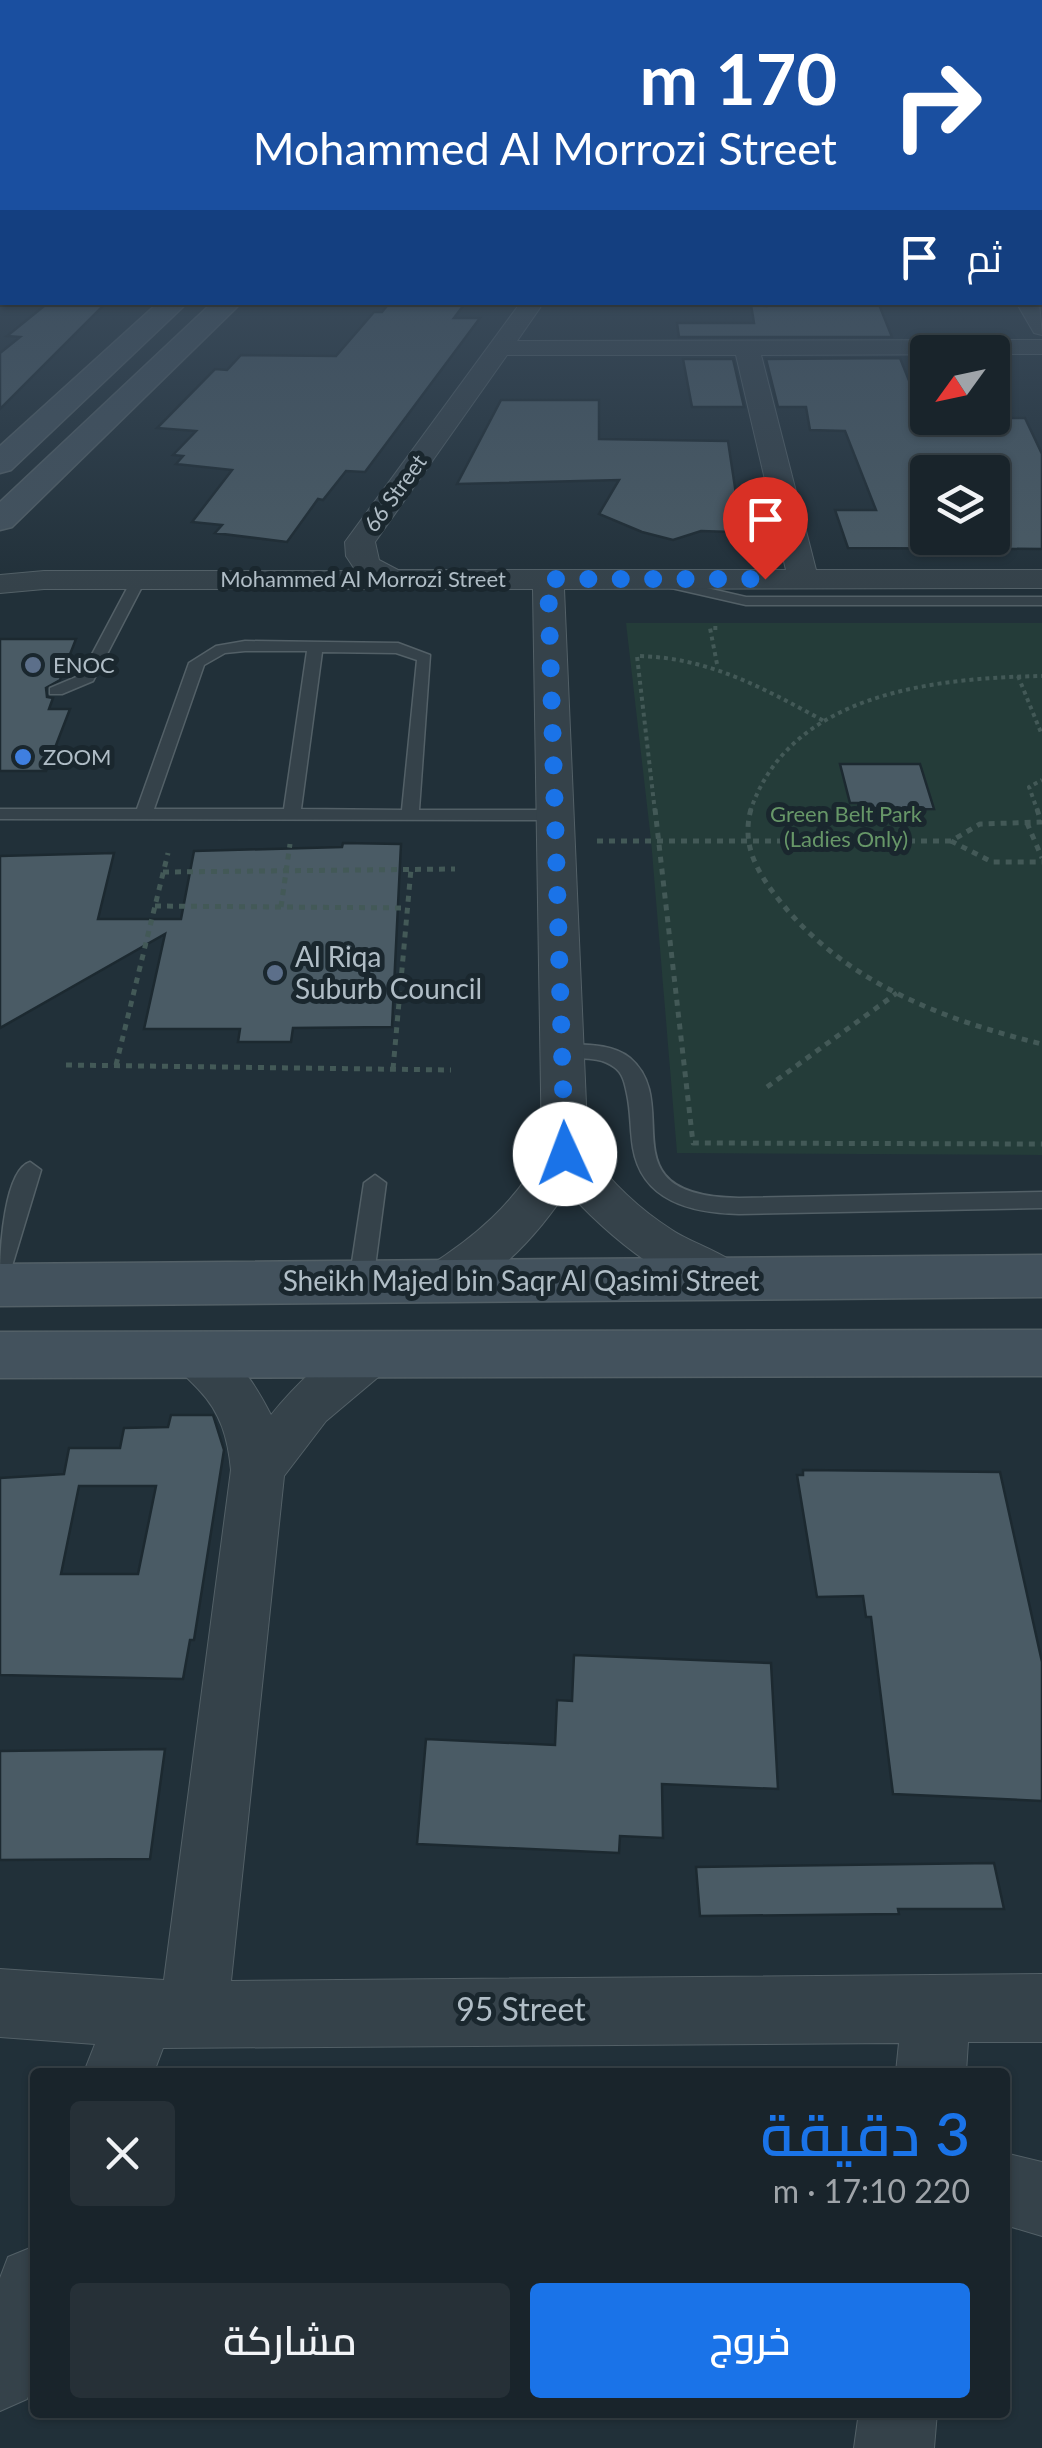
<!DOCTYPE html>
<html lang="ar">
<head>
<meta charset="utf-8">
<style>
	:root { --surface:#19242b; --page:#263037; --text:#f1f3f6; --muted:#9fa4a9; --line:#374147; --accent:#1a73e8 }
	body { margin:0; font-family:Lato,Cairo,sans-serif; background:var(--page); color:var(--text); direction:rtl; height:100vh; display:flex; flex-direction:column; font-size:38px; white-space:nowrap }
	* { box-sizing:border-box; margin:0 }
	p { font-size:32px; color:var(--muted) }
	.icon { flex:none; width:55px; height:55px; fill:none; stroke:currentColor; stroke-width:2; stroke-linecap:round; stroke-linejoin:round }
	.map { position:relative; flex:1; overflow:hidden; direction:ltr }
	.side { position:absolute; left:30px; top:2068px; width:980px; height:350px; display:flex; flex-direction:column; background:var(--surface); border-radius:10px; box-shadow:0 2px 8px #0004,0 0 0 2px var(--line); direction:rtl }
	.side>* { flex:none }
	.guide { position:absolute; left:0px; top:0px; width:1042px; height:305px; box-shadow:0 2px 8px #0004,0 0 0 2px var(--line); direction:rtl; background:#1a4fa0; color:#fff; overflow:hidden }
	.needle { width:65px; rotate:237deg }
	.controls { position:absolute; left:910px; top:335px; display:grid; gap:20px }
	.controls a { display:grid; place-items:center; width:100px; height:100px; border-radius:10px; background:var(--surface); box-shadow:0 2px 8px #0004,0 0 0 2px var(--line); font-size:50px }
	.pin { position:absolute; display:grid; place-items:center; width:85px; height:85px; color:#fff; margin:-102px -42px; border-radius:50% 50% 50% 0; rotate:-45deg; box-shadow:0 0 10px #0007 }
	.pin .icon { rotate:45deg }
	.me { position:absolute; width:110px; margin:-55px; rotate:358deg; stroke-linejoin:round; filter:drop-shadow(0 0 8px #0008) }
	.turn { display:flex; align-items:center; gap:35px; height:210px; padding:0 40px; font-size:45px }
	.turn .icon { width:130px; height:130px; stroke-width:2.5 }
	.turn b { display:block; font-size:70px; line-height:85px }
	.then { display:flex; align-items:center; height:95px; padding:0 40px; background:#0003; gap:20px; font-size:38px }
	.round { display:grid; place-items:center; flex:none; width:105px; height:105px; border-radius:10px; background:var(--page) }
	.headline { display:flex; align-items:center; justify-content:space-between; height:170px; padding:0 40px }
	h1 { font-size:60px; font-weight:600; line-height:75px; color:var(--accent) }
	.action { display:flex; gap:20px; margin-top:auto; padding:20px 40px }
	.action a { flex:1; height:115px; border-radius:10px; background:var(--accent); color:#fff; font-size:40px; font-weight:600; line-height:115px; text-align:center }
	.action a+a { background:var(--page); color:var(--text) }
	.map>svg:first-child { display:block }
	.green { fill:#243c39 }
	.building { fill:#4a5b65; stroke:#1c2930; stroke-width:2.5; fill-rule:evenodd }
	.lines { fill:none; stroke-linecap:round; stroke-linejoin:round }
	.lane-casing { stroke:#536067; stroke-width:3 }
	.street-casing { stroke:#536067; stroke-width:2 }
	.secondary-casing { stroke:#536067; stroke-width:3 }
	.path-far1 { stroke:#435957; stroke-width:4; stroke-dasharray:4 4; stroke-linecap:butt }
	.path { stroke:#435957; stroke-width:5; stroke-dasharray:6 6; stroke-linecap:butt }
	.lane { fill:#35424a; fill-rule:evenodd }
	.street { fill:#35424a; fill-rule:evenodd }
	.secondary { fill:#43525d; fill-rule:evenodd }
	.route { stroke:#1a73e8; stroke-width:18; stroke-dasharray:0 32.4 }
	.service-dot { fill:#5c6f8a; stroke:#1a272e; stroke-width:4 }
	.shop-dot { fill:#3f7fe0; stroke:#1a272e; stroke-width:4 }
	.labels { text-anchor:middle; stroke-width:10; stroke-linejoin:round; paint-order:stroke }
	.far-street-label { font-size:22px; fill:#b0bdc6; stroke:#1a272e }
	.far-poi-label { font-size:22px; fill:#b0bdc6; stroke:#1a272e; text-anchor:start }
	.far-park-label { font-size:22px; fill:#679768; stroke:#1a272e }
	.poi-label { font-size:28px; fill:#b0bdc6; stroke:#1a272e; text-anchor:start }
	.street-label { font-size:28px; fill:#b0bdc6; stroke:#1a272e }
	.near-street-label { font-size:32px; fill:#b0bdc6; stroke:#1a272e }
</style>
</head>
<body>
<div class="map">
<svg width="1042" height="2448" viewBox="0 0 1042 2448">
	<rect width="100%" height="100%" fill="#213039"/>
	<path class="green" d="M626 623H1042V1155L677 1153 651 840Z"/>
	<g class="building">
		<path d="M49 302H107L0 409V353L20 337 7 336Z"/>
		<path d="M390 302H466L454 318H480L365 472 346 471 323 500 318 499 287 542 215 533 222 525 192 522 232 470 176 464 183 456 173 455 196 431 157 428 215 369 227 370 241 355 336 356 374 312H382Z"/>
		<path d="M765 302H878L892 337H679L677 323H754L751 305 766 306Z"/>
		<path d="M900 358 924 418H1025L1042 454V549L848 548 835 510H876L845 431 810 430 806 407H778L766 359ZM928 472H992V538H928Z"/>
		<path d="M683 359H733L744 407H692Z"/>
		<path d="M501 400H599V439L728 441 736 494 732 532 701 531 673 540 642 532 599 514 619 480 457 484Z"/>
		<path d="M0 639H76L60 680 46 688 47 697 53 698 49 709H70L46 771H0Z"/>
		<path d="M840 764H920L934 809 867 810 865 803H850Z"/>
		<path d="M343 843 401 844 392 1027 293 1028 291 1042H238L240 1029H144L165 934 0 1028V856L114 853 98 919H181L194 851 342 847Z"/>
		<path d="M171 1415H213L224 1450 194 1640H190L183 1679 0 1675V1478L64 1474 69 1448H120L124 1428 168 1427ZM79 1486H156L138 1574H61Z"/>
		<path d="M803 1470 1000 1472 1042 1662V1801L893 1794 871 1617H866L863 1596 817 1597 797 1475H803Z"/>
		<path d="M574 1655 771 1663 778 1789 662 1784 663 1838 620 1836 619 1853 417 1844 426 1739 555 1745 557 1700 572 1701Z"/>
		<path d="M165 1749 150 1859 0 1860V1751Z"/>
		<path d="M994 1863 1004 1909H898L899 1914 700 1916 696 1867Z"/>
	</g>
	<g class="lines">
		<g class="lane-casing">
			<g id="lane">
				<path d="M139 575 146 579 93 681 62 694H50V688L81 675 132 579Z"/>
				<path d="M659 577 746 597H1042V605H746L654 584 652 581Z"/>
				<path d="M245 641 398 643 430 655 419 810H555L564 815 555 820 0 819V809H137L189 663 216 646ZM245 651H307L284 809H154L204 665 225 653ZM322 652 396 653 417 660 402 810 301 809Z"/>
				<path d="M562 1044C584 1045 612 1043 630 1058 685 1105 603 1196 739 1198L1042 1192V1208L739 1214C691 1213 642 1201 633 1148 630 1130 631 1112 627 1094 625 1084 623 1073 614 1067 597 1054 574 1061 555 1056L552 1051Z"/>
				<path d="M30 1162 41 1170 12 1266 8 1272 0 1274C0 1251 4 1170 30 1162Z"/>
				<path d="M375 1175 386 1183 373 1282 369 1288H353L349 1282 364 1183Z"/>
			</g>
		</g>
		<g class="street-casing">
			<g id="street">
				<path d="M521 302H544L517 341 1042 340V354L761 355 816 570H1042V588L564 589 588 1151C611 1182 639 1209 672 1230 696 1246 736 1255 749 1279L742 1292C689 1308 600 1229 567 1190 543 1229 476 1309 426 1294L419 1281 426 1268C474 1238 515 1203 542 1153L533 589H44L0 593V575L44 571H356L346 556 345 542ZM507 355H736L786 570H398L379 560 375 542Z"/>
				<path d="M1016 302H1039L1042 335 1034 333Z"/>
				<path d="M193 1334C232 1347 253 1380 271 1415 290 1391 336 1343 365 1336 374 1334 380 1337 389 1340L396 1354 389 1368 326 1421 284 1476 231 1981 1042 1974V2042H968L966 2072H896L899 2043 163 2048 154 2072H84L95 2044 0 2037V1969L164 1980 231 1470C228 1439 221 1413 199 1390 187 1377 176 1369 168 1354L175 1340Z"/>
				<path d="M1005 2153 1042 2162V2236L1005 2225Z"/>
				<path d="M35 2246V2381L27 2399 0 2411V2278L8 2257Z"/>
				<path d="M859 2412H937L934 2448H854Z"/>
			</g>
		</g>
		<g class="secondary-casing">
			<g id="secondary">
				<path d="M159 302H188L11 470 0 473V446Z"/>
				<path d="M213 302H242L12 527 0 530V502Z"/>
				<path d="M1042 1255V1297L0 1306V1264Z"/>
				<path d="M1042 1330V1376L0 1378V1332Z"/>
			</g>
		</g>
		<g class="path-far1">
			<path d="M717 664 710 628H721"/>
			<path d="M1018 676 1042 735"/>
			<path d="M655 812 637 656C708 657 763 688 824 721"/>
			<path d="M750 812C789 692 936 678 1042 676"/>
			<path d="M1038 812 1029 787 1042 780"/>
		</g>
		<g class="path">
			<path d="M655 809 693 1143 1042 1144"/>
			<path d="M751 809C741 845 757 872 779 900 844 982 943 1020 1042 1044"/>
			<path d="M1037 809 1041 822 980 824 951 841 992 862H1042"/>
			<path d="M1027 823 1042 858"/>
			<path d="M597 841H951"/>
			<path d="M163 872 455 869"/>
			<path d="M155 906 407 908"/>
			<path d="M281 907 290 844"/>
			<path d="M66 1065 451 1070"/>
			<path d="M116 1065 168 853"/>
			<path d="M393 1069 411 869"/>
			<path d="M767 1087 897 993"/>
		</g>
		<use href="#lane" class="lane"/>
		<use href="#street" class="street"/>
		<use href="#secondary" class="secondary"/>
	</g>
	<linearGradient id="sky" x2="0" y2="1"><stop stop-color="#121a1f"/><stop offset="0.42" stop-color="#3d4e5f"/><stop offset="1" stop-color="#3d4e5f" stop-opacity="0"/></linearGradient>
	<rect width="1042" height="590" fill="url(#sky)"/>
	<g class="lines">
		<path class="route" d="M565 1154 548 579H765"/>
	</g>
	<g class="service-dot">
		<circle cx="33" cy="665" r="10"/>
		<circle cx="275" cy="973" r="10"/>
	</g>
	<circle class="shop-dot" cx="23" cy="757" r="10"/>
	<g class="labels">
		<g class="far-street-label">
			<text transform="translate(395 493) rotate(-54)" y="8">66 Street</text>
			<text x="363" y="587">Mohammed Al Morrozi Street</text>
		</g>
		<g class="far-poi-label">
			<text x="53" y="673">ENOC</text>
			<text x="43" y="765">ZOOM</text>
		</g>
		<g class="far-park-label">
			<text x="846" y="822">Green Belt Park<tspan x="846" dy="25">(Ladies Only)</tspan></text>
		</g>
		<g class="poi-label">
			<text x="295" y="967">Al Riqa<tspan x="295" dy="32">Suburb Council</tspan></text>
		</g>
		<g class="street-label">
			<text x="521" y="1291">Sheikh Majed bin Saqr Al Qasimi Street</text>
		</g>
		<g class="near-street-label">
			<text x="521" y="2021">95 Street</text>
		</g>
	</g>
</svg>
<div class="controls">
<a><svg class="needle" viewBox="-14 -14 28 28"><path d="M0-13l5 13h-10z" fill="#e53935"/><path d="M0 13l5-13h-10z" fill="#9fa4a9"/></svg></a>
<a><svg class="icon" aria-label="layers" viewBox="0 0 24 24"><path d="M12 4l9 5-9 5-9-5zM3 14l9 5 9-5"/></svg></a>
</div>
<div class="pin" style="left:765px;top:579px;background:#d93025"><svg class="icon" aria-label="arrive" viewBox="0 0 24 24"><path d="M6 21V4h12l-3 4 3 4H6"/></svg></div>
<svg class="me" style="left:565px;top:1154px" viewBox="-20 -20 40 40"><circle r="19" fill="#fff"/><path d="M0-13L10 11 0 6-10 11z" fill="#1a73e8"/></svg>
<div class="guide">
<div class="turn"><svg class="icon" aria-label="right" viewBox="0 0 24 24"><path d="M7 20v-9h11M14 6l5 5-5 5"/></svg><div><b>170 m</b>Mohammed Al Morrozi Street</div></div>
<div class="then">ثم<svg class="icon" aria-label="arrive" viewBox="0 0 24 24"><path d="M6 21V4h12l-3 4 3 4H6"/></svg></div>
</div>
<section class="side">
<div class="headline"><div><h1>3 دقيقة</h1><p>220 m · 17:10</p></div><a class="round"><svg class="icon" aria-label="close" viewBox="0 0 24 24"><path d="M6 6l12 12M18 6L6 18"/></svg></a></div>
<div class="action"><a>خروج</a><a>مشاركة</a></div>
</section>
</div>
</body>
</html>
